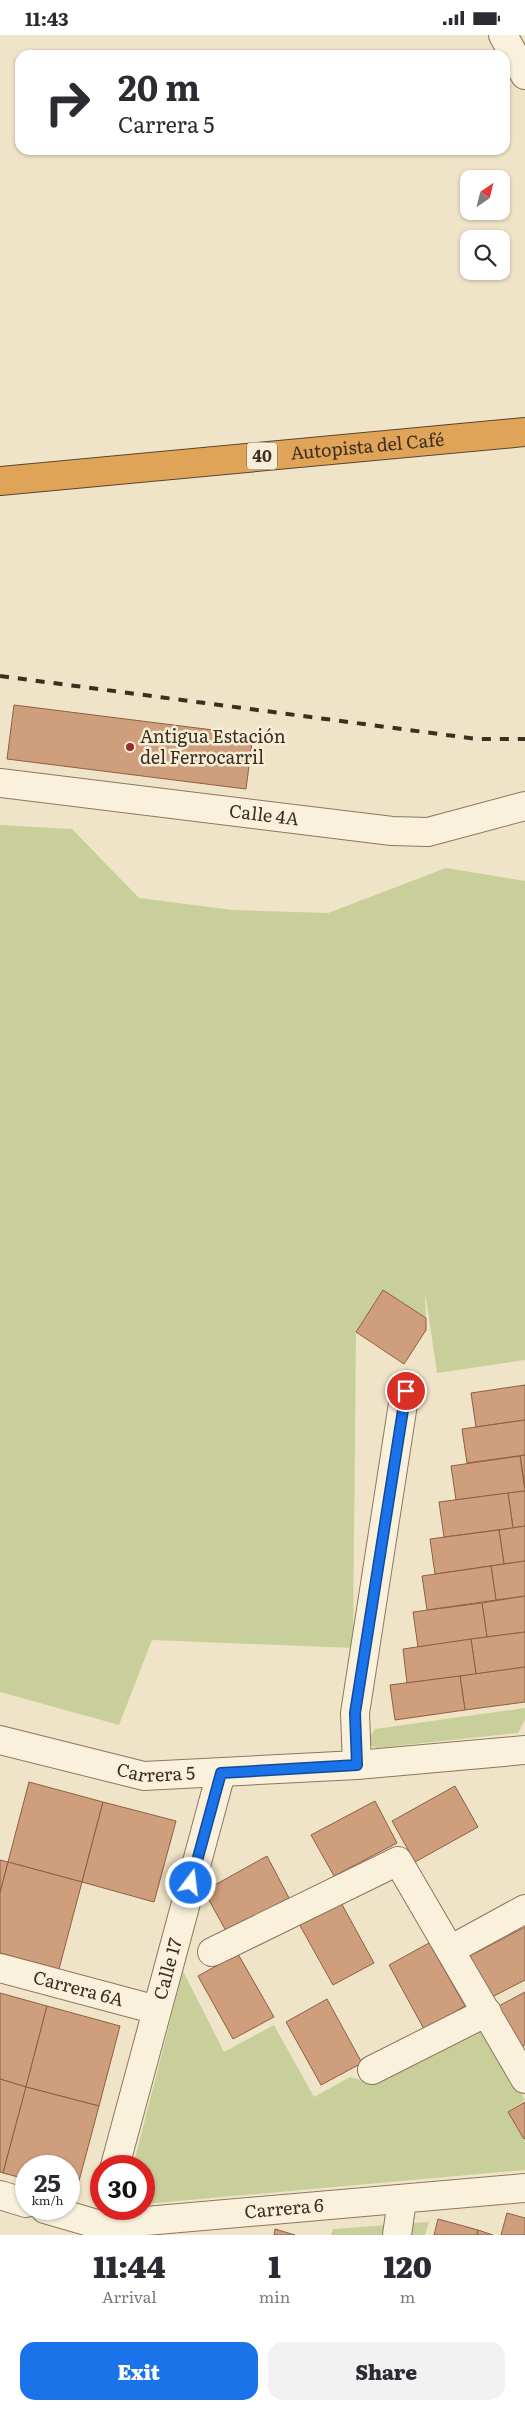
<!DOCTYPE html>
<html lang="en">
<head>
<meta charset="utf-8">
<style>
	:root { --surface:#fff; --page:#f2f2f3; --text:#2b2b33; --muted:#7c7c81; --accent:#1a73e8 }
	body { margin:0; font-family:Literata,serif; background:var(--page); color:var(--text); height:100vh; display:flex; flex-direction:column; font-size:19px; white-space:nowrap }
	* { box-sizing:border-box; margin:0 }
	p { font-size:16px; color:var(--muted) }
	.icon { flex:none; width:28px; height:28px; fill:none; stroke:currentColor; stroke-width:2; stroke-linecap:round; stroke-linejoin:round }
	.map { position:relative; height:2200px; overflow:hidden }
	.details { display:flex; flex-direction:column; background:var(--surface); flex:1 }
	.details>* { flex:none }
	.banner { position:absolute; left:15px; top:15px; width:495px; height:105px; border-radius:15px; box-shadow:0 1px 4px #0004; background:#fff; color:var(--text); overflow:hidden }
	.needle { width:32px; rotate:35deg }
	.fabs { position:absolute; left:460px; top:135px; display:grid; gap:10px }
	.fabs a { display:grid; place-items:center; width:50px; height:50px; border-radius:10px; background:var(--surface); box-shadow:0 1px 4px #0004; font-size:25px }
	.speed { position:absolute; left:15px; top:2120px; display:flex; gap:10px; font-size:25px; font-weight:700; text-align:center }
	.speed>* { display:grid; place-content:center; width:65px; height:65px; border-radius:50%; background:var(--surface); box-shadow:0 1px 4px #0004; line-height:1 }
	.speed small { font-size:12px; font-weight:400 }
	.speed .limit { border:8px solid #d22; background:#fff; color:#111 }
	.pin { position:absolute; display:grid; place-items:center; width:42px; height:42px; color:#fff; margin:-21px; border:2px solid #fff; border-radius:50%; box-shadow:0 1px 5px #0007 }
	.me { position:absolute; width:55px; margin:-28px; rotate:15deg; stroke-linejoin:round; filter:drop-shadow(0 0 4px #0008) }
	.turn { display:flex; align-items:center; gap:18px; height:105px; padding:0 20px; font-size:22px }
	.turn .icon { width:65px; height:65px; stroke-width:2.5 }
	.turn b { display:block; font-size:35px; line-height:42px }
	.eta { display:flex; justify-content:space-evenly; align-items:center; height:85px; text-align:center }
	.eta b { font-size:30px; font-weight:800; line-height:35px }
	.primary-button { display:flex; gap:10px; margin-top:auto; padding:10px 20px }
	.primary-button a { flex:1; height:58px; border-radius:15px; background:var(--accent); color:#fff; font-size:20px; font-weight:800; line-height:58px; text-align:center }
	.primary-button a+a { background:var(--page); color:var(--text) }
	.status { display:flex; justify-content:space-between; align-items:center; height:35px; padding:0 25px; background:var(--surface); direction:ltr }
	.status svg { height:14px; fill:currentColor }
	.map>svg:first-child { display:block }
	.green { fill:#c9cf9b }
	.building { fill:#cf9f7d; stroke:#8d5f41 }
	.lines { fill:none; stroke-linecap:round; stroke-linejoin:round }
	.street-casing { stroke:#8d765c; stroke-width:30 }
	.highway-casing { stroke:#5b4430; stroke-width:30 }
	.street { stroke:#faf1dc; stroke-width:28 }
	.highway { stroke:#e0a458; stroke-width:28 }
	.rail { stroke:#3d2e20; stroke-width:4; stroke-dasharray:9 9; stroke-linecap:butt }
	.route-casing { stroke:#114b97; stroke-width:12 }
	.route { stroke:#1a73e8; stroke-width:9 }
	.poi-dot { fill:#9e2a2b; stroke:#f7eed8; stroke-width:2 }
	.labels { text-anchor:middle; stroke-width:5; stroke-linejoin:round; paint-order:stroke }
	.shield { fill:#f7eed8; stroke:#756857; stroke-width:1 }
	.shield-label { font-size:16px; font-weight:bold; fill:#3d2e20 }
	.street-label { font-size:18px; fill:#3d2e20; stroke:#f7eed8 }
	.poi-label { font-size:18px; fill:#3d2e20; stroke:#f7eed8; text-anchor:start }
</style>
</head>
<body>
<div class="status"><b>11:43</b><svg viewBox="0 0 49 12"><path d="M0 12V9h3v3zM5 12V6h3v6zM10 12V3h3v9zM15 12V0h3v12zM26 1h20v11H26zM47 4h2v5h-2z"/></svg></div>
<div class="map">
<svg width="525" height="2200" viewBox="0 0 525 2200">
	<rect width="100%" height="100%" fill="#f0e4c8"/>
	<g class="green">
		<path d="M0 790 72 794 139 863 233 875 328 878 446 833 525 846V1325L437 1338 425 1257 426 1283 383 1256 356 1297 353 1613 152 1605 119 1690 0 1657Z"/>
		<path d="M525 1673V1685L518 1698 377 1713 365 1709 375 1694Z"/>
		<path d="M183 1936 224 2017 274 1990 314 2062 350 2042 370 2048 474 1997H486L525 2065 508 2077 525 2103V2135L144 2169V2131H133Z"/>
		<path d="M429 2187 425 2200H331L333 2194Z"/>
	</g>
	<g class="building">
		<path d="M14 670 253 700 246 754 7 724Z"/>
		<path d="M383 1255 426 1283V1295L404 1329 356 1297Z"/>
		<path d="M525 1350V1385L476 1392 471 1358Z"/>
		<path d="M525 1385V1420L467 1428 462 1394Z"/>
		<path d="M525 1420V1452L520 1421Z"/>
		<path d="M520 1421 525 1456 456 1465 451 1431Z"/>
		<path d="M525 1456V1491L513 1493 508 1458Z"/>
		<path d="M508 1458 513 1493 444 1502 439 1467Z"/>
		<path d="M525 1491V1526L504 1529 499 1495Z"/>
		<path d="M499 1495 504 1529 435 1539 430 1504Z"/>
		<path d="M525 1526V1561L496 1565 491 1531Z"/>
		<path d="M491 1531 496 1565 427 1575 422 1541Z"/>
		<path d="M525 1561V1597L487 1602 482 1568Z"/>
		<path d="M482 1568 487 1602 418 1612 413 1577Z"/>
		<path d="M525 1597V1632L476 1639 471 1604Z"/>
		<path d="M471 1604 476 1639 407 1648 403 1614Z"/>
		<path d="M525 1632V1667L465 1675 460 1641Z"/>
		<path d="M460 1641 465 1675 395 1685 390 1650Z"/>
		<path d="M29 1747 103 1767 82 1847 8 1827Z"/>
		<path d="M455 1751 478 1792 415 1827 392 1786Z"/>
		<path d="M375 1766 397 1808 334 1841 311 1800Z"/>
		<path d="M103 1767 176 1786 154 1867 82 1847Z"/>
		<path d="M267 1821 289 1863 226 1896 204 1856Z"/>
		<path d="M0 1825 8 1827 0 1858Z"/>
		<path d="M8 1827 82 1847 59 1934 0 1918V1858Z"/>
		<path d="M339 1864 374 1928 333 1950 298 1887Z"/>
		<path d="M525 1892V1945L490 1963 468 1922Z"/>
		<path d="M429 1908 465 1971 424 1994 389 1930Z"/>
		<path d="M238 1919 274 1982 233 2004 198 1941Z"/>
		<path d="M525 1957V2010L517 2014 495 1973Z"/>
		<path d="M0 1958 47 1971 26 2052 0 2044Z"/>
		<path d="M327 1964 362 2028 321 2050 286 1987Z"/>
		<path d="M47 1971 120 1991 99 2071 26 2052Z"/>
		<path d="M0 2044 26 2052 3 2138 0 2137Z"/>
		<path d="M26 2052 99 2071 76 2157 69 2155V2131H26V2144L3 2138Z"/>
		<path d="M525 2067V2103L524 2104 508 2077Z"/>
		<path d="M507 2178 525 2183V2200H501Z"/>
		<path d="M438 2184 478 2195 477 2200H434Z"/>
		<path d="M275 2194 295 2200H274Z"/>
		<path d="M478 2195 493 2200H477Z"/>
	</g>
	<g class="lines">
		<g class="street-casing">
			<g id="street">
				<path d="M503 0 525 40"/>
				<path id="s1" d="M0 748 392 796 428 797 525 771"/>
				<path id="s2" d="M0 1705 144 1741 357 1730 525 1715"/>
				<path d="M357 1730 355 1678 405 1356"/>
				<path d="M450 1915 525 1874"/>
				<path d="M212 1917 398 1826 525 2044"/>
				<path id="s3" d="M0 1933 157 1975"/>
				<path d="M372 2035 487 1977"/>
				<path id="s4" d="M115 2131 221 1738"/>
				<path d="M0 2160 26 2168"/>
				<path id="s5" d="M45 2174 100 2190 525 2153"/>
				<path d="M397 2200 402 2165"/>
			</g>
		</g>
		<g class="highway-casing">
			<g id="highway">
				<path id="s6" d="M0 446 525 397"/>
			</g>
		</g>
		<use href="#street" class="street"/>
		<use href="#highway" class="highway"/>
		<path class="rail" d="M0 641 477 704H525"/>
	</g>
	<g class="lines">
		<g class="route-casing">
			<path id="route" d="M191 1848 221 1738 357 1730 355 1678 406 1356"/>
		</g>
		<use href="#route" class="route"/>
	</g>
	<circle class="poi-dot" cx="130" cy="712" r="5"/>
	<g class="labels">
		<rect class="shield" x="247" y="407.5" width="30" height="27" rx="4"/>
		<g class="shield-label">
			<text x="262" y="427">40</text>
		</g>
		<g class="street-label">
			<text dy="6" stroke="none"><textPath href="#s6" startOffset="369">Autopista del Café</textPath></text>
			<text dy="6" stroke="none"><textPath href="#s1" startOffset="266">Calle 4A</textPath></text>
			<text dy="6" stroke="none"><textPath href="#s2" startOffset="160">Carrera 5</textPath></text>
			<text dy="6" stroke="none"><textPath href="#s4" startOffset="204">Calle 17</textPath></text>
			<text dy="6" stroke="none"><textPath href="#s3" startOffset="81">Carrera 6A</textPath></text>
			<text dy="6" stroke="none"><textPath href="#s5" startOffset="242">Carrera 6</textPath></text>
		</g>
		<g class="poi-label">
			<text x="140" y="708">Antigua Estación<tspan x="140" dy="21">del Ferrocarril</tspan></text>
		</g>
	</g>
</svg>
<div class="fabs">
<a><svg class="needle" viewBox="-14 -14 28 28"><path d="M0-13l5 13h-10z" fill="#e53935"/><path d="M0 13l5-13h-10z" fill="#7c7c81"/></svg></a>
<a><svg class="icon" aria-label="search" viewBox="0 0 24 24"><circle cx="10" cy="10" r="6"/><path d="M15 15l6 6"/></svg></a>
</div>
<div class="speed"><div>25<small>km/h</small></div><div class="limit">30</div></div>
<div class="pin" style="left:406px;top:1356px;background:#d93025"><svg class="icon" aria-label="arrive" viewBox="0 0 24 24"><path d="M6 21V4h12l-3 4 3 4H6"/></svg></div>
<svg class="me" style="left:191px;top:1848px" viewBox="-20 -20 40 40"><circle r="17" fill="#1a73e8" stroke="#fff" stroke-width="3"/><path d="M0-11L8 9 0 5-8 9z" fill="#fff"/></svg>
<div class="banner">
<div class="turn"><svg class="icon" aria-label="right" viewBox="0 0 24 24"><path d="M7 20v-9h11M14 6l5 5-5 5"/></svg><div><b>20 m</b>Carrera 5</div></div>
</div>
</div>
<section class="details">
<div class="eta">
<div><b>11:44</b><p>Arrival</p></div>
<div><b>1</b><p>min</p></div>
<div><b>120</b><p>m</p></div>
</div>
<div class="primary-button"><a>Exit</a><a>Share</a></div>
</section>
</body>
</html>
